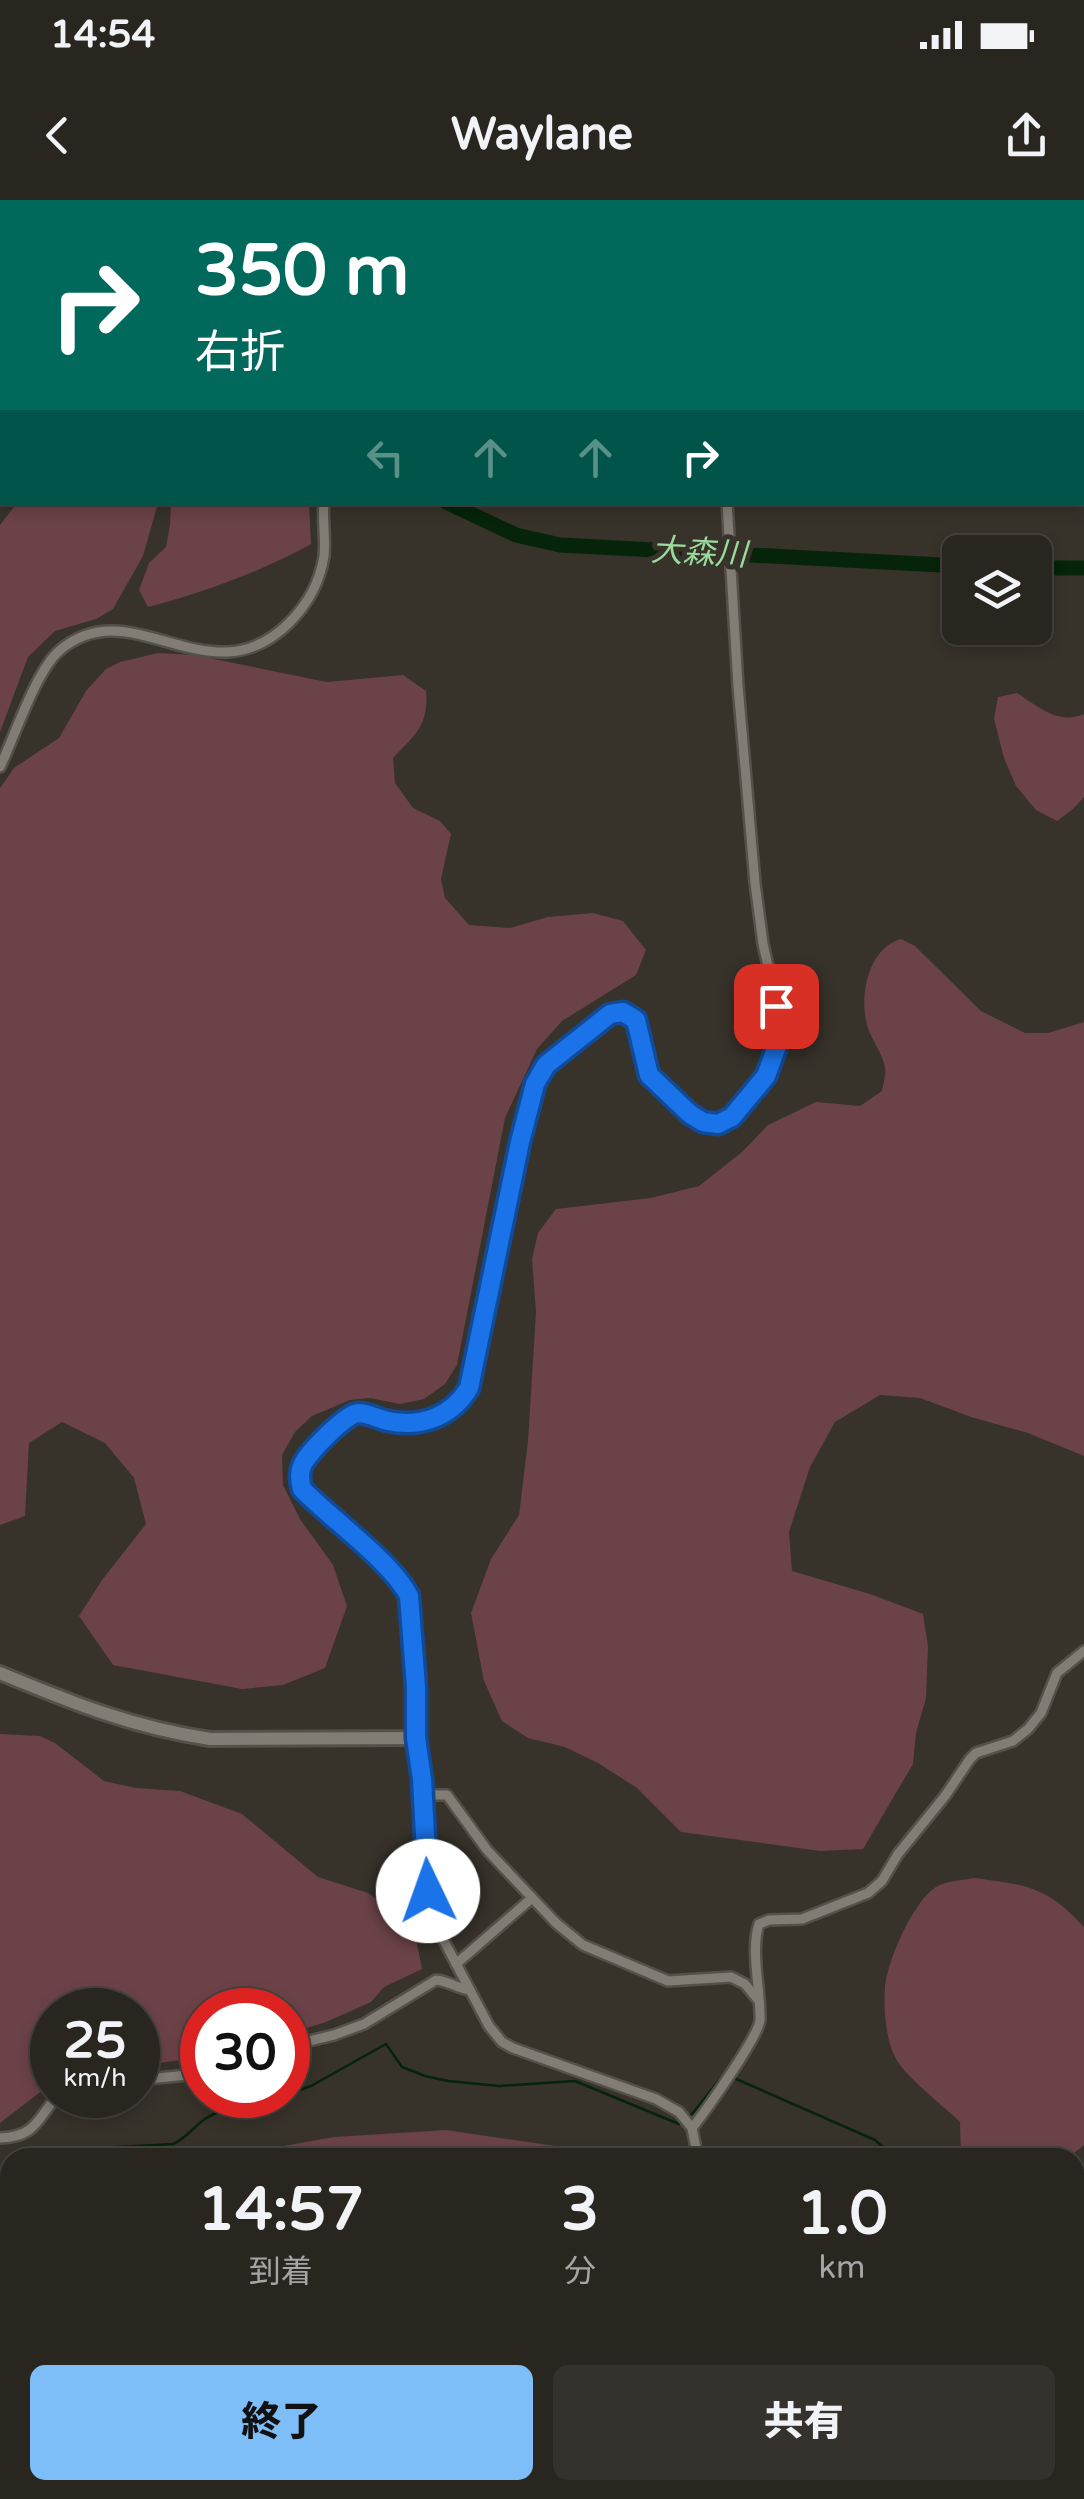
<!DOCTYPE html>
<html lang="ja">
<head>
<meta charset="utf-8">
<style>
	:root { --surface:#292620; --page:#35322d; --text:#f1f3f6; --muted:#a5a5a5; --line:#45433e; --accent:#7dbef9 }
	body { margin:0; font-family:"Varela Round","Noto Sans JP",sans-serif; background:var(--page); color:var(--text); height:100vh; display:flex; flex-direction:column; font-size:38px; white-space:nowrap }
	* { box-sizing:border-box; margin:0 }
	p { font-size:32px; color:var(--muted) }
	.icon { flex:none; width:55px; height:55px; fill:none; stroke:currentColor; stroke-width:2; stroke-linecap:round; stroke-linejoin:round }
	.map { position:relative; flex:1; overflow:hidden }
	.details { position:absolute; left:0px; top:1948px; width:1085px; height:352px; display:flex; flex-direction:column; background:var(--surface); border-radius:30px 30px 0 0; box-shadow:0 5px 15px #0003,0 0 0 2px var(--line) }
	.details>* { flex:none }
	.guide { position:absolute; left:0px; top:0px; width:1085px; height:305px; box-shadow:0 5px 15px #0003,0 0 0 2px var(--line); background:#00695c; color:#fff; overflow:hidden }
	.tools { position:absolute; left:942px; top:335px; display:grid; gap:20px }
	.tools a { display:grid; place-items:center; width:110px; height:110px; border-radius:15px; background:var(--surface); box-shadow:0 5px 15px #0003,0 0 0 2px var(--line); font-size:50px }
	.speed { position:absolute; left:30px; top:1788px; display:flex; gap:20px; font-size:50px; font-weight:700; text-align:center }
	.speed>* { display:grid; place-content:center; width:130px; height:130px; border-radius:50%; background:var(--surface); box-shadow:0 5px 15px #0003,0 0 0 2px var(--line); line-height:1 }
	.speed small { font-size:25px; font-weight:400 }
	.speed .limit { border:15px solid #d22; background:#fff; color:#111 }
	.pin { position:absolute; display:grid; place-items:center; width:85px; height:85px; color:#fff; margin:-42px; border-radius:20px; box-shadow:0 5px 15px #0006 }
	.me { position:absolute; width:110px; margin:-55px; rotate:357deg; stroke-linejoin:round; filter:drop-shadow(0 0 8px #0008) }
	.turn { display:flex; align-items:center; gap:35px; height:210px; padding:0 30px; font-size:45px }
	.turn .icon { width:130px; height:130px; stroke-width:2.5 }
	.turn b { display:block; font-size:70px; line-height:85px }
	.lanes { display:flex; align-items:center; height:95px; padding:0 30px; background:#0003; justify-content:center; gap:50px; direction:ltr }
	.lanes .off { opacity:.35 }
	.eta { display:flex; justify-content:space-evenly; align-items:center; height:170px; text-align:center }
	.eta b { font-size:60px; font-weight:800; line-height:70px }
	.cta { display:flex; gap:20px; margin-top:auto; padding:20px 30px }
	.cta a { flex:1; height:115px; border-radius:15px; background:var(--accent); color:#111; font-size:40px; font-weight:800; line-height:115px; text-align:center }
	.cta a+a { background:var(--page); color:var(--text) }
	.status { display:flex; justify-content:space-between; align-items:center; height:70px; padding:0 50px; background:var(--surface); direction:ltr }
	.status svg { height:28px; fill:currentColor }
	header { display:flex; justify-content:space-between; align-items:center; height:130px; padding:0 30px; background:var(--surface); font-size:45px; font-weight:800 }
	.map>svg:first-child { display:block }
	.green { fill:#6b4247 }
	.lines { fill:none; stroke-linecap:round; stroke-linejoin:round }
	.stream { stroke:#052409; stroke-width:2.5 }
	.river { stroke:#052409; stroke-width:15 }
	.street-casing { stroke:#54514a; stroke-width:14 }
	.secondary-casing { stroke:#54514a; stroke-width:18 }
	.street { stroke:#827d74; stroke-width:9 }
	.secondary { stroke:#827d74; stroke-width:12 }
	.route-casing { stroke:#114b97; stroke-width:25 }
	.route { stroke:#1a73e8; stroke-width:18 }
	.labels { text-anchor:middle; stroke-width:10; stroke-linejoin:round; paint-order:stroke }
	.water-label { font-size:32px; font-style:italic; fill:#99da9d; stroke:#37322a }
</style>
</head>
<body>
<div class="status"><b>14:54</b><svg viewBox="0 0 49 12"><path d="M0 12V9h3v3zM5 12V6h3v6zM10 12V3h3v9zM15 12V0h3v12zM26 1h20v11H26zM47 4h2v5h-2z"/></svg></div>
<header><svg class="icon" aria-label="back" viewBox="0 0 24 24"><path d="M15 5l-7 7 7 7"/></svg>Waylane<svg class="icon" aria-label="share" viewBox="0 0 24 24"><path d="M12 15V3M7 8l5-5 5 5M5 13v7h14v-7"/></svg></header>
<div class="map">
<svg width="1084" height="2299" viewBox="0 0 1084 2299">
	<rect width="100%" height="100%" fill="#37322a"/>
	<g class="green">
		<path d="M17 303H158L143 356 113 409 96 419 55 431 28 457 0 532V325Z"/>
		<path d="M171 303H309L311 344C267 369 198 395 148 407L139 390 149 363 166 347 170 325Z"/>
		<path d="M158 453 194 455 327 482 403 475 426 491C429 525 415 535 393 558L395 583 413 608 440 621 451 634 441 679 445 698 469 725 510 728 548 717 593 713 623 721 646 750 636 775 562 821 537 849 505 918 457 1165 445 1184 424 1199 400 1204 370 1198 350 1200 312 1216 295 1232 282 1255 283 1285 300 1319 333 1365 347 1406 325 1468 283 1485 242 1489 113 1465 79 1416 102 1380 146 1324 134 1278 105 1243 62 1222 29 1243 25 1316 0 1325V588L14 568 59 538 86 491 106 469 120 462Z"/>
		<path d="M1017 493C1039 507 1058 525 1084 514V597L1073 609 1057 621 1036 610 1016 586 1004 558 994 519 998 497Z"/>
		<path d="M901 739 915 746 981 811 1025 833H1048L1084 822V1256L1028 1233 971 1217 920 1198 880 1195 835 1222 810 1267 789 1332 792 1371 870 1394 923 1414 928 1446 926 1498 916 1533 913 1564 863 1649 820 1651 681 1632 637 1588 598 1563 565 1547 528 1538 502 1521 484 1481 471 1413 491 1359 519 1315 528 1241 536 1112 532 1059 538 1033 556 1009 651 998 699 986 742 952 768 925 816 902 860 906 882 891C883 885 886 875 885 868 883 853 871 840 867 825 859 796 868 748 901 739Z"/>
		<path d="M0 1534 40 1536 55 1543 104 1581 136 1588 180 1591 242 1614 318 1677 368 1693 400 1715 416 1739 422 1769 384 1787 371 1802 326 1822 288 1834V1810H202V1857L138 1866V1810H52V1883L0 1923Z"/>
		<path d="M974 1678C1027 1685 1046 1686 1084 1727V1945L1069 1957H961L960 1922C944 1906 903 1875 895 1857 886 1839 883 1808 885 1788 887 1762 913 1701 936 1687 946 1681 963 1680 974 1678Z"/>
		<path d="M446 1930 555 1946 570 1957H169L256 1951 334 1937Z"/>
		<path d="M10 2023V2263L0 2276V2029Z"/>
	</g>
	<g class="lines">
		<g class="stream">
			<path d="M734 1878 875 1940 895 1958"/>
			<path d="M288 1894 311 1886 386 1844 402 1867 425 1876 448 1881 499 1886 575 1881 679 1924 693 1913 724 1874 727 1875"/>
			<path d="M51 1958 80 1949 173 1944C187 1938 193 1927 205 1919 225 1905 261 1903 284 1895"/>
			<path d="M0 1992 10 1983"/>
			<path d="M1075 2151 1084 2159"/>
		</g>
		<g class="river">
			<path d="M270 0 271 2"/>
			<path d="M446 302 516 335 560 345 960 366"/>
			<path d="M1035 368H1084"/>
		</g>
		<g class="street-casing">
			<g id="street">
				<path d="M113 0 114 2"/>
				<path d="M392 0 397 2"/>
				<path d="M704 0V2"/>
				<path d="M875 0 876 2"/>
				<path d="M1062 0V2"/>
				<path d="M380 2 381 0"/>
				<path d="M553 2 554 0"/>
				<path d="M1082 209H1084"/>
				<path d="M0 567C14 538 36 471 59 451 132 388 209 502 289 423 307 405 320 382 324 356 326 338 322 320 324 302"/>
				<path d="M422 1595H447L487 1650 556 1723 583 1745 668 1781 731 1777 745 1784 759 1801"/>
				<path d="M456 1764 532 1698"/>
				<path d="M288 1846 334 1835 364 1824 436 1780C449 1781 458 1789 470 1790"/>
				<path d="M138 1880 187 1875 202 1870"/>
				<path d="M692 1928C705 1912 759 1836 760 1820 761 1791 750 1751 759 1724L769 1720 802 1719 868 1693 882 1681 898 1654 945 1596 970 1559 976 1553 1013 1541 1028 1529 1041 1513 1057 1473 1084 1451"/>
				<path d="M0 1938C36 1937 37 1919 58 1895"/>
				<path d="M698 1958 692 1928 679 1912 656 1899 513 1848 502 1842 489 1826 443 1739 430 1705 421 1579 416 1538V1487L409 1397 389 1369 302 1289 300 1282 302 1265 351 1215 362 1213 389 1221 407 1223 424 1222 440 1217 463 1199 469 1187 473 1173 521 942 535 884 545 865 610 814 623 812 636 821 649 875 690 913 712 924 724 922 732 917 760 885 772 863 777 846V805L763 744 755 683 738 486 727 302"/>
				<path d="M1075 2025 1084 2026"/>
				<path d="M375 2299 394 2290"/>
				<path d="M599 2299 608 2290"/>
			</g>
		</g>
		<g class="secondary-casing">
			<path id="secondary" d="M0 1473C73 1503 131 1527 210 1539L416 1538"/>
		</g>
		<use href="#street" class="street"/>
		<use href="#secondary" class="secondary"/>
	</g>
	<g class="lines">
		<g class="route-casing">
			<path id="route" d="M428 1691 422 1579 416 1538V1487L409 1396C391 1361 332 1320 302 1289 300 1282 299 1273 302 1266 306 1254 347 1213 358 1213 368 1213 379 1219 388 1221 422 1228 452 1216 469 1188L520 942 535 884 546 865 610 814 623 812 636 820 649 875 690 914 703 922 718 924 732 917 766 876 777 846 776 806"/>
		</g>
		<use href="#route" class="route"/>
	</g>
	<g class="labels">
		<g class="water-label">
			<text transform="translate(699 352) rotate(3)" y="11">大森川</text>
		</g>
	</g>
</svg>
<div class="tools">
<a><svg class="icon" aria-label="layers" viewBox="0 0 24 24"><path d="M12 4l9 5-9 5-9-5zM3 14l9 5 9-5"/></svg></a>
</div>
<div class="speed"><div>25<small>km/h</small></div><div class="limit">30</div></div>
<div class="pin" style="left:776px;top:806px;background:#d93025"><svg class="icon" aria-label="arrive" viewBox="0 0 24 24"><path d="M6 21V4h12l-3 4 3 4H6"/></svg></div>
<svg class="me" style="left:428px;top:1691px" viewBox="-20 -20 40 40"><circle r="19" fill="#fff"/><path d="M0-13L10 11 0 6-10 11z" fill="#1a73e8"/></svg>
<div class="guide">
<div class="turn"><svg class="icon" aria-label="right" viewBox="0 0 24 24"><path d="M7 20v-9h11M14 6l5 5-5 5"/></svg><div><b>350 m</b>右折</div></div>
<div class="lanes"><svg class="icon off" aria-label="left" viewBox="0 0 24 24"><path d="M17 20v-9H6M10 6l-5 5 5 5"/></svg><svg class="icon off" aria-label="ahead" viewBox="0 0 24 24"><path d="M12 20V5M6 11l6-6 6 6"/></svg><svg class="icon off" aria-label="ahead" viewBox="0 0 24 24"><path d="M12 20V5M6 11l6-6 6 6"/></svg><svg class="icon" aria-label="right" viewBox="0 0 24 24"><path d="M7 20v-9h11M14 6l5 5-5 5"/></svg></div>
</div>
<section class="details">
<div class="eta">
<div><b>14:57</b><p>到着</p></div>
<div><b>3</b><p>分</p></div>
<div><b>1.0</b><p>km</p></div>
</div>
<div class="cta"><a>終了</a><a>共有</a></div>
</section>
</div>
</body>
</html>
